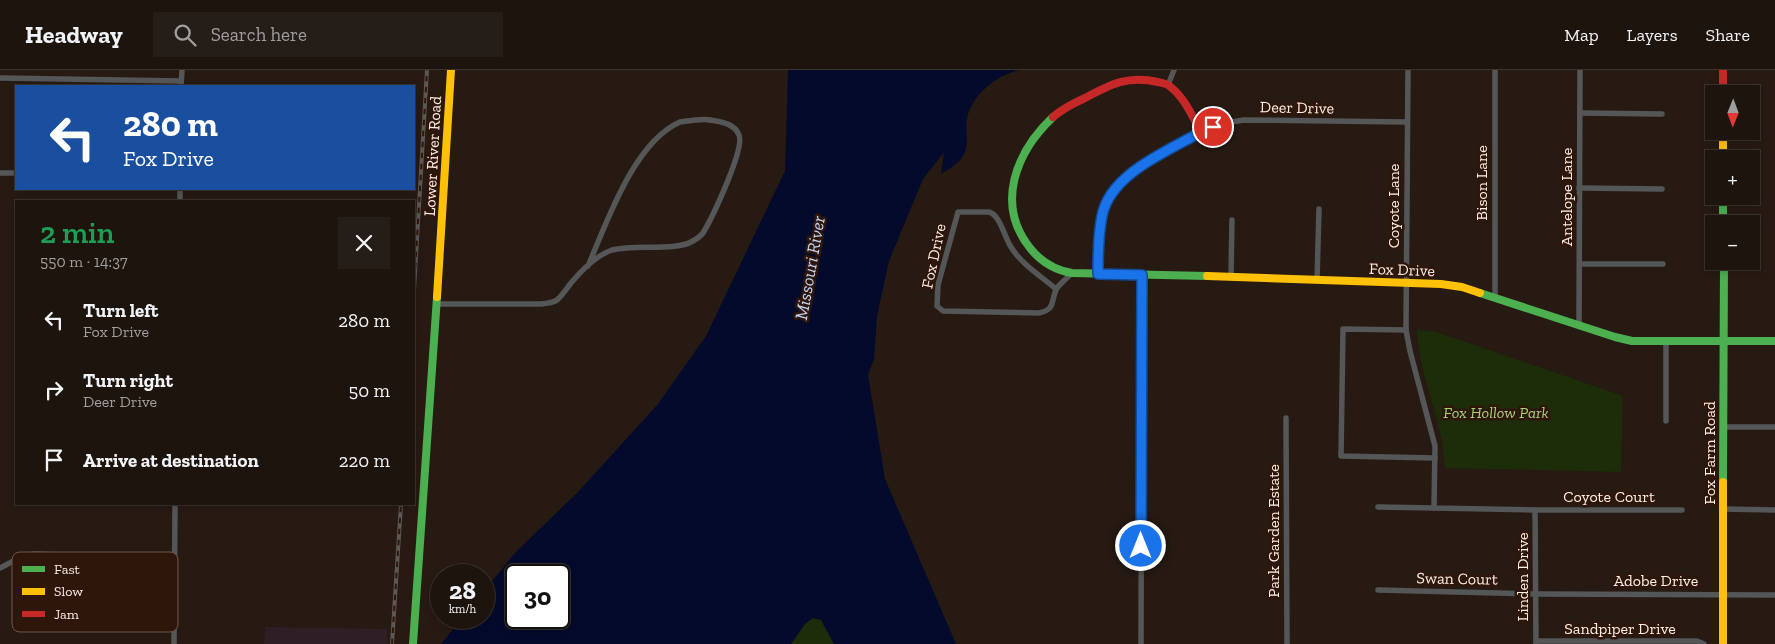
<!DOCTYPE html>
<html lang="en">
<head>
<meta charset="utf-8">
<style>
	:root { --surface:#1d140e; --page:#251d17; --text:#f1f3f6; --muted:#a09e9e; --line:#3b332e }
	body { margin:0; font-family:"Zilla Slab",serif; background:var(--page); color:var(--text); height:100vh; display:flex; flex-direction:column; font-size:19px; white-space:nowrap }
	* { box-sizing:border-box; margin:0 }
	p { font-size:16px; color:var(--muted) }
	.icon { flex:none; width:28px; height:28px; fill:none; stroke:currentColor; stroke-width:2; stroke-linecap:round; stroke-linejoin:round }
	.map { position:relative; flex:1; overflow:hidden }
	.drawer { position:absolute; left:15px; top:130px; width:400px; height:305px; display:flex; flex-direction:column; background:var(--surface); border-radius:0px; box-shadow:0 2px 8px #0003,0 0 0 1px var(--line) }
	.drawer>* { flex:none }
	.hud { position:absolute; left:15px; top:15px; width:400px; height:105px; border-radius:0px; box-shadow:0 2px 8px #0003,0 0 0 1px var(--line); background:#1a4fa0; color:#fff; overflow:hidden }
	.needle { width:32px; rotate:181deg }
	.controls { position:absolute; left:1705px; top:15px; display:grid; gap:10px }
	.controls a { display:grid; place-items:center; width:55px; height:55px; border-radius:0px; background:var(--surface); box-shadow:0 2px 8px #0003,0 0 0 1px var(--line); font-size:25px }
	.speed { position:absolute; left:430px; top:494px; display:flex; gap:10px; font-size:25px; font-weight:700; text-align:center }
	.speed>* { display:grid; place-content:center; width:65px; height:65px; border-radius:50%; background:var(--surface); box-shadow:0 2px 8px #0003,0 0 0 1px var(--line); line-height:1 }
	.speed small { font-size:12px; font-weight:400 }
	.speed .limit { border:2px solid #111; border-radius:8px; background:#fff; color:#111 }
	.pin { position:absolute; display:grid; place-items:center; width:42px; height:42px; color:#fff; margin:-21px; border:2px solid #fff; border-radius:50%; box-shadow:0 1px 5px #0007 }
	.me { position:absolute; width:55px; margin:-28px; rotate:0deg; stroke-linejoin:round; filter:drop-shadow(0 0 4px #0008) }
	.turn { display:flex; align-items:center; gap:18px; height:105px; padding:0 25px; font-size:22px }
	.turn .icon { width:65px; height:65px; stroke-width:2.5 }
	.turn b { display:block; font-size:35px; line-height:42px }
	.round { display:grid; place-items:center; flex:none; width:52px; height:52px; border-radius:0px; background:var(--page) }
	.head { display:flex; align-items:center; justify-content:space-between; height:85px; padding:0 25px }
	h1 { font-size:30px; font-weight:600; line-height:38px; color:#1e9e55 }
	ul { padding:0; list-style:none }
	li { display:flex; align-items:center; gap:15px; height:70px; padding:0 25px }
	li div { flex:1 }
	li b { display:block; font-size:19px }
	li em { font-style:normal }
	header { display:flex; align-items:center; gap:30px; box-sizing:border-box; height:70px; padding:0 25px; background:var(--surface); border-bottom:1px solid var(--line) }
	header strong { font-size:24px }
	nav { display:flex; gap:28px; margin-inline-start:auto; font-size:18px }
	.search { width:350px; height:45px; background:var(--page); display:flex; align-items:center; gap:12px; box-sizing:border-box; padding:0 18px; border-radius:0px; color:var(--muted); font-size:19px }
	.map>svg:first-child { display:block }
	.commercial { fill:#2e1f27 }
	.green { fill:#1d2c09 }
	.water { fill:#040a2b; fill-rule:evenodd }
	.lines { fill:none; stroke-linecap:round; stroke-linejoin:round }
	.street { stroke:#555658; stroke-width:5.5 }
	.fast { stroke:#4caf50; stroke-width:8 }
	.slow { stroke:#ffc107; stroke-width:8 }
	.jam { stroke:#c62828; stroke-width:8 }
	.rail-casing { stroke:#5e5855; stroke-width:4 }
	.rail { stroke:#2f160b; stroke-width:2; stroke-dasharray:5.5; stroke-linecap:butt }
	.route-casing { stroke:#114b97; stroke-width:12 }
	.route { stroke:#1a73e8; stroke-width:9 }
	.labels { text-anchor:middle; stroke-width:5; stroke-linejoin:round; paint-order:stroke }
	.street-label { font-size:16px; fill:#feefe9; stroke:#2f160b }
	.park-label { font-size:16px; font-style:italic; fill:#a6d579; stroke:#2f160b }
	.water-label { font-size:18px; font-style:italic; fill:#c0d6f8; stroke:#2f160b }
	.key { fill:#2f160b; stroke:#6d574e; stroke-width:1 }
	.key-label { font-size:14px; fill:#feefe9 }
</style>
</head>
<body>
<header>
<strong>Headway</strong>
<div class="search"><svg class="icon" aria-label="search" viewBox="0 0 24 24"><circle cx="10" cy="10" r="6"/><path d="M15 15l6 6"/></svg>Search here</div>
<nav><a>Map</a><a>Layers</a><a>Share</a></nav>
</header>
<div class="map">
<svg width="1775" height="574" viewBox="0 0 1775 574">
	<rect width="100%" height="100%" fill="#271a13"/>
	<path class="commercial" d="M265 557 387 559V574H264Z"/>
	<g class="green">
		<path d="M1417 260 1436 262 1623 326 1621 402 1445 398C1443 350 1419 307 1417 260Z"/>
		<path d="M812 548 821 550 834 574H791L805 554Z"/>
	</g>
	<path class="water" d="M788 0H1019C997 5 971 25 967 49 964 64 972 76 960 90 955 96 947 100 941 104L944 82 923 109 889 191 877 246 874 289 868 305 885 409 956 574H834L821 550 813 548 805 554 791 574H441L462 548H484V521L515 483 578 422 658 334 706 266 785 101ZM516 505H559V548H516Z"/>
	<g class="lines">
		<g class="street">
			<path d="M1408 0 1406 260 1410 281 1435 376 1434 438 1535 440H1682"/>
			<path d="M0 8 181 11"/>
			<path d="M1168 15 1174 0"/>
			<path d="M181 16 182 0"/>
			<path d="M1580 43 1662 44"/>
			<path d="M0 103H16"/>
			<path d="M1579 118 1662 119"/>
			<path d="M180 131V119"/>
			<path d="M1580 194H1663"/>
			<path d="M1098 204V170L1102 145 1111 122 1130 103 1201 62 1225 53 1244 50 1407 52"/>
			<path d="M1231 206 1232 150"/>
			<path d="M1317 210 1319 139"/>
			<path d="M1056 219C1040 205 1023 196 1011 177 1004 166 1000 145 989 142H958L938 215 937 236 943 241 1039 243C1057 239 1050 230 1057 218 1061 213 1067 208 1072 203"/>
			<path d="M1495 227V0"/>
			<path d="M437 234H542C547 233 553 233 557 230 562 226 567 218 571 213 581 201 597 185 612 180 634 174 674 181 691 172 695 170 700 167 703 163 712 148 745 79 739 65 734 53 721 52 710 50 705 49 700 50 695 50 690 51 685 51 680 52 634 72 607 152 588 196"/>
			<path d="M1579 255 1580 0"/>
			<path d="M1406 260 1343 259 1341 386 1435 388"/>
			<path d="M1286 348 1287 574"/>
			<path d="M1666 351V272"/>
			<path d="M1723 357H1775"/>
			<path d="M1378 437 1434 438"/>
			<path d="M1723 439 1775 440"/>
			<path d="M1535 440 1536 573"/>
			<path d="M0 498 21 487 34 484 174 489"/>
			<path d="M1378 520 1536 524 1775 525"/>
			<path d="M1536 571H1697L1704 574"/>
			<path d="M174 574 175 434"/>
			<path d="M1141 574 1142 205"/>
		</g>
		<g class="fast">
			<path d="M1053 47C1016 82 995 134 1030 178 1041 192 1054 200 1072 203L1207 206"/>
			<path d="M1723 126V154"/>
			<path d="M1480 223 1615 267 1632 271H1775"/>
			<path d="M1723 412 1724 191"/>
			<path d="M413 574 437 227"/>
		</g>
		<g class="slow">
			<path d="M1723 61V89"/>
			<path d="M1207 206 1441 214 1462 217 1480 223"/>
			<path d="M437 227 451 0"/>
			<path d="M1723 574V412"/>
		</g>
		<g class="jam">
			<path d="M1723 0V24"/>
			<path d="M1053 47C1062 39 1074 33 1085 28 1111 14 1128 5 1158 12 1161 13 1165 13 1168 15 1184 26 1192 46 1201 62"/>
		</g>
		<g class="rail-casing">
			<g id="rail">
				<path d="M414 220 427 0"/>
				<path d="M392 574 401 434"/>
			</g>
		</g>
		<use href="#rail" class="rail"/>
	</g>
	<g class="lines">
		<g class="route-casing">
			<path id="route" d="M1141 476 1142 205 1098 204C1098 185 1098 165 1102 146 1110 104 1166 82 1201 62L1213 57"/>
		</g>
		<use href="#route" class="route"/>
	</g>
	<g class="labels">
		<g class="street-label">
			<text transform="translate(1297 37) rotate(1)" y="6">Deer Drive</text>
			<text transform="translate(432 86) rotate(-87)" y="6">Lower River Road</text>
			<text transform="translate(1481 113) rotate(-90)" y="6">Bison Lane</text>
			<text transform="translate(1566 127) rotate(-90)" y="6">Antelope Lane</text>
			<text transform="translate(1393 136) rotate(-90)" y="6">Coyote Lane</text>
			<text transform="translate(933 186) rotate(-78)" y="6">Fox Drive</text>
			<text transform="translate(1402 199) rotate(2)" y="6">Fox Drive</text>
			<text transform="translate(1709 383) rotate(-90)" y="6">Fox Farm Road</text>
			<text x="1609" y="432">Coyote Court</text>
			<text transform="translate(1273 461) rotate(-90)" y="6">Park Garden Estate</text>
			<text transform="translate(1522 507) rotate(-90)" y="6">Linden Drive</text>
			<text transform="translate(1457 508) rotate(1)" y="6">Swan Court</text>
			<text x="1656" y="516">Adobe Drive</text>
			<text x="1620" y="564">Sandpiper Drive</text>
		</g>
		<g class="park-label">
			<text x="1496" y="348">Fox Hollow Park</text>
		</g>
		<g class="water-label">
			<text transform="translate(810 198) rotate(-80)" y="6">Missouri River</text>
		</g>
	</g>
	<rect x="12" y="482" width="166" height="80" rx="8" class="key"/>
	<rect x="22" y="496" width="23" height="6" fill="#4caf50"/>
	<rect x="22" y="518" width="23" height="7" fill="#ffc107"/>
	<rect x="22" y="541" width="23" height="6" fill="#c62828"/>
	<g class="key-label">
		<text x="54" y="504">Fast</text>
		<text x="54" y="526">Slow</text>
		<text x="54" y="549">Jam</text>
	</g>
</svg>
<div class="controls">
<a><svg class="needle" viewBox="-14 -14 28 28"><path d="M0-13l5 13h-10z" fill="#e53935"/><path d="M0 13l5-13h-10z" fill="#a09e9e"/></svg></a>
<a>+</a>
<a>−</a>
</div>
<div class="speed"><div>28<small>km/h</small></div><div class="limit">30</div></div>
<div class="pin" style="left:1213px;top:57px;background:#d93025"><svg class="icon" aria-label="arrive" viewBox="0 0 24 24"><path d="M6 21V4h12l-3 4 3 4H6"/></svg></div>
<svg class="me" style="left:1141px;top:476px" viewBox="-20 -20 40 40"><circle r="17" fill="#1a73e8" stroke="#fff" stroke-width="3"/><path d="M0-11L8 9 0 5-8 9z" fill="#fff"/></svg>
<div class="hud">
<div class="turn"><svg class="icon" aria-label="left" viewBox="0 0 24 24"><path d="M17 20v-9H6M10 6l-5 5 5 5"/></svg><div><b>280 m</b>Fox Drive</div></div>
</div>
<section class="drawer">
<div class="head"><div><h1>2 min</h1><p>550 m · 14:37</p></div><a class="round"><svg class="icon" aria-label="close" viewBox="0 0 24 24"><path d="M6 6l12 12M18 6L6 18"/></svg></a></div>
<ul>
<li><svg class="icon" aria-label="left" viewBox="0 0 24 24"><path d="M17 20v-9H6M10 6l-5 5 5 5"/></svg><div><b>Turn left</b><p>Fox Drive</p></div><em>280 m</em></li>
<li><svg class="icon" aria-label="right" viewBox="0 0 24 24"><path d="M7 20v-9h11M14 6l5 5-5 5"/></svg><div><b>Turn right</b><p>Deer Drive</p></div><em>50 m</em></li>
<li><svg class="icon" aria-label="arrive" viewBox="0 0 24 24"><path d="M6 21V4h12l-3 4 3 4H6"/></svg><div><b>Arrive at destination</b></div><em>220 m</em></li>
</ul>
</section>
</div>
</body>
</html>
